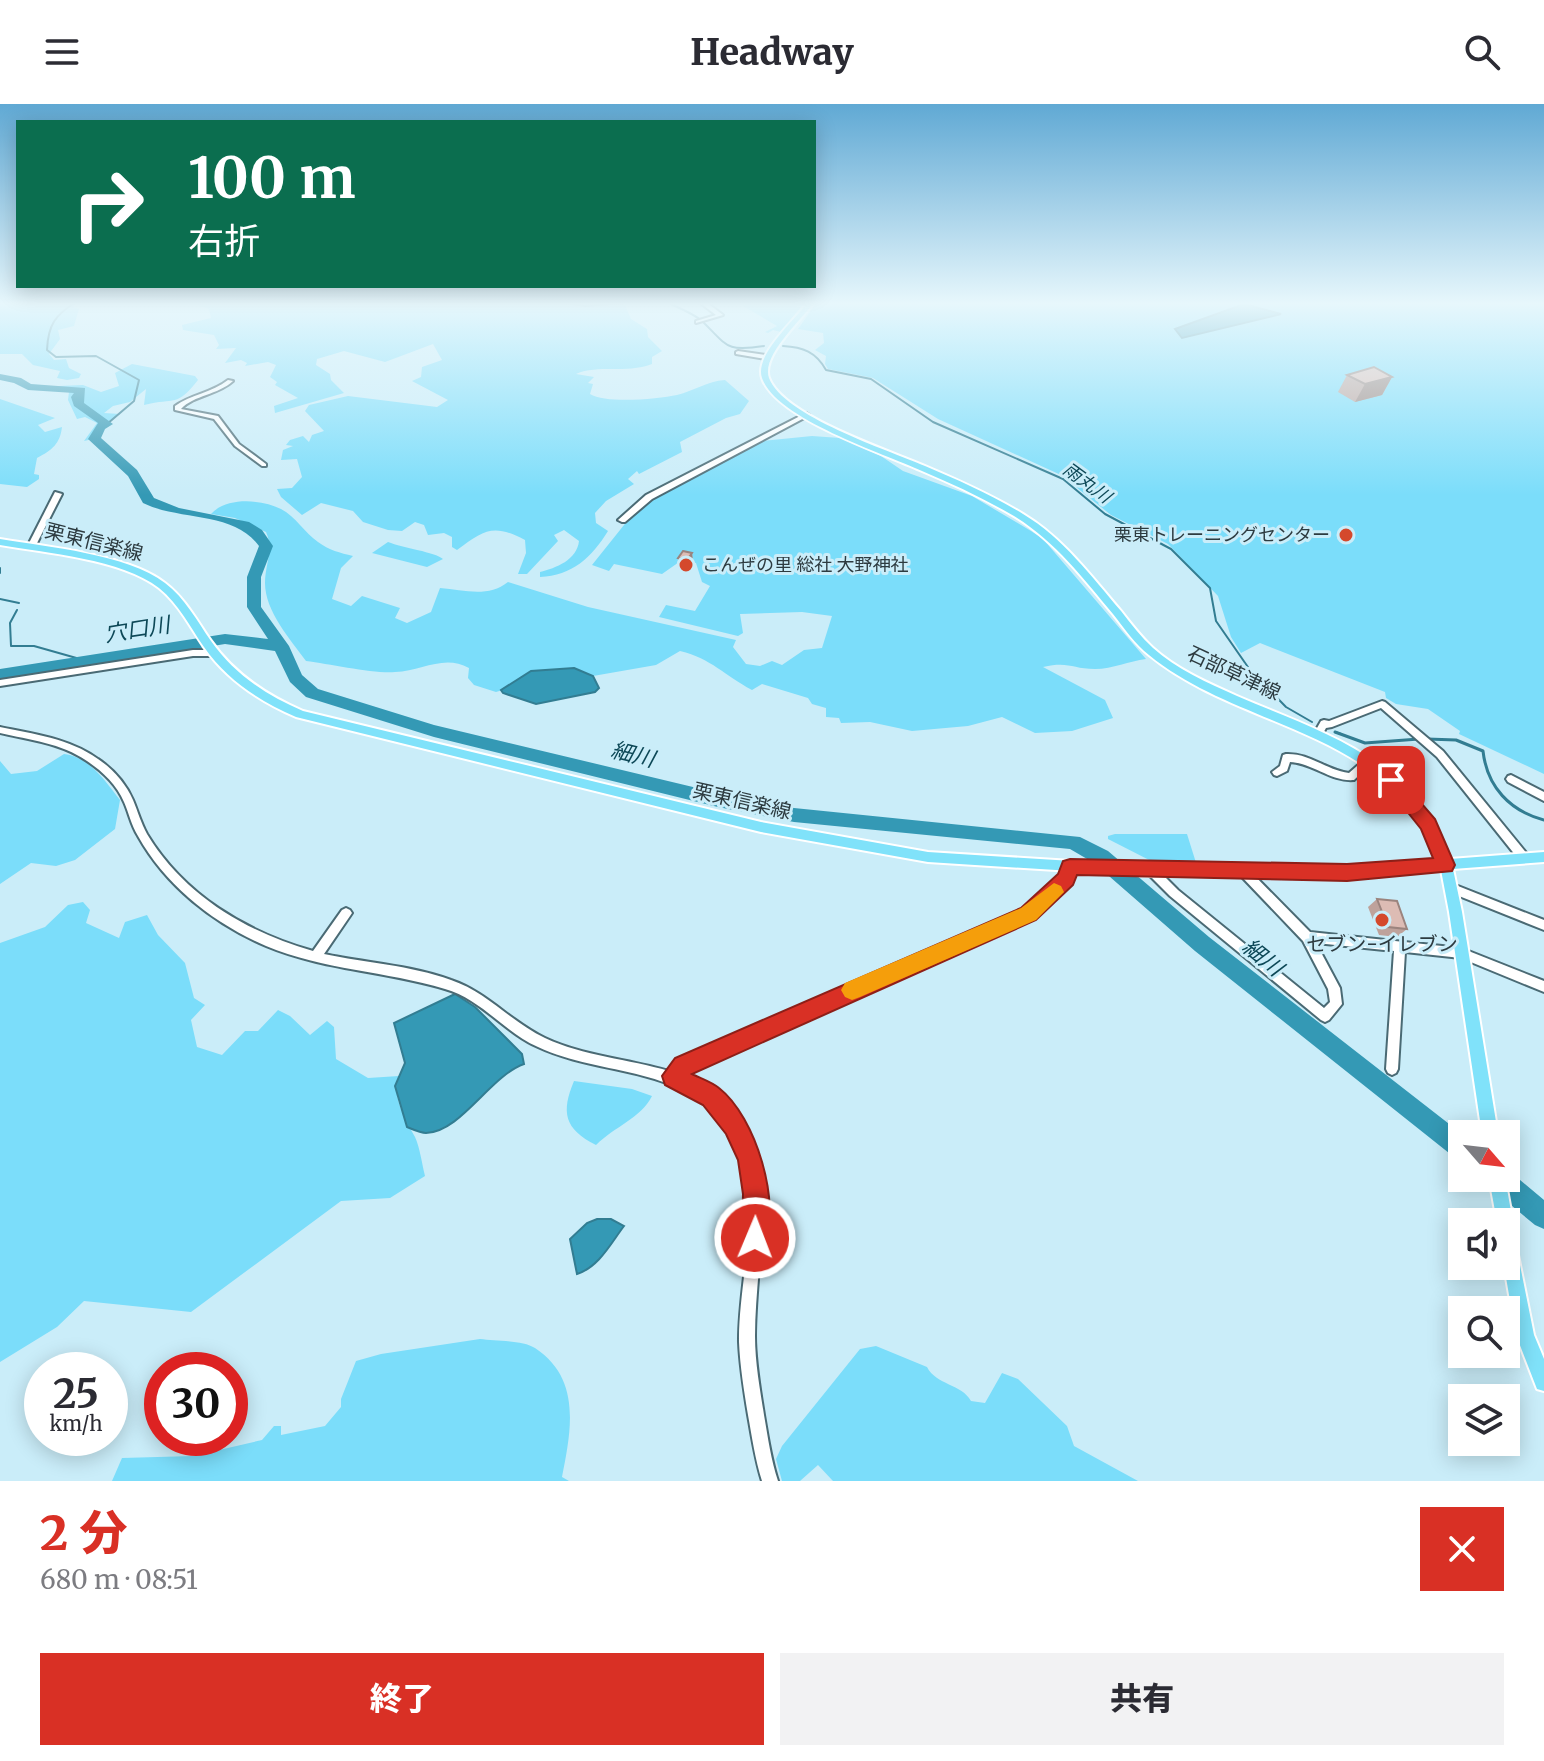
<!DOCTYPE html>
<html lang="ja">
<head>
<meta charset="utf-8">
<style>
	:root { --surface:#fff; --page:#f2f2f3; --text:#2b2b33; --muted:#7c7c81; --accent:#d93025 }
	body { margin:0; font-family:Merriweather,"Noto Sans JP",serif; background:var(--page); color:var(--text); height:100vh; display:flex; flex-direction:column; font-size:30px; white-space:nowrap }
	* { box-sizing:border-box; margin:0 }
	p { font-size:26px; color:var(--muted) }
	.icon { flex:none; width:44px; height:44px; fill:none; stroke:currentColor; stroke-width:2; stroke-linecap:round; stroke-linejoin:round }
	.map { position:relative; height:1377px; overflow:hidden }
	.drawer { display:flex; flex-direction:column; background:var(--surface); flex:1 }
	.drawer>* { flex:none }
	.top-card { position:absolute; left:16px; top:16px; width:800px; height:168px; border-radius:0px; box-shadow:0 4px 20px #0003; background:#0b6e4f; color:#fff; overflow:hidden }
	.needle { width:52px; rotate:118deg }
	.tools { position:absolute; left:1448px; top:1016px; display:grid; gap:16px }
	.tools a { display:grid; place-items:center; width:72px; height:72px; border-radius:0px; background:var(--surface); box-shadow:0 4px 20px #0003; font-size:40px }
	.speed { position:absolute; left:24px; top:1248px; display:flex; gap:16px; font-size:40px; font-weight:700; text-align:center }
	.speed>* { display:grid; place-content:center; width:104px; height:104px; border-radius:50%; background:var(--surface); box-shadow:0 4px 20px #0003; line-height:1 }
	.speed small { font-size:20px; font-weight:400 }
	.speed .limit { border:12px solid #d22; background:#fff; color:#111 }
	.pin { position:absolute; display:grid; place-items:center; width:68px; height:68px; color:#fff; margin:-34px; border-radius:16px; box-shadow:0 4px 12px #0006 }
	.me { position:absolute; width:88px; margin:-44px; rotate:1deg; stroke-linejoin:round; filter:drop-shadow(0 0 6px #0008) }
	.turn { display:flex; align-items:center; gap:28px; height:168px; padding:0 40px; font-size:36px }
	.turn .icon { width:104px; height:104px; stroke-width:2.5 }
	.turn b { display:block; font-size:56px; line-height:68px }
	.round { display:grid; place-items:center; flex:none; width:84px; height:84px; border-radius:0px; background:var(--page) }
	.head { display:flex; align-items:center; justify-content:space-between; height:136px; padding:0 40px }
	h1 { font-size:48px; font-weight:800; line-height:60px; color:var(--accent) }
	.button { display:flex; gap:16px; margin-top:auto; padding:16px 40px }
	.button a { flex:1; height:92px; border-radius:0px; background:var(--accent); color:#fff; font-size:32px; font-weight:800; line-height:92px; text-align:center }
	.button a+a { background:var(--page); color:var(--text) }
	header { display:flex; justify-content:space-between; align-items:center; height:104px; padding:0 40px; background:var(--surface); font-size:36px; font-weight:800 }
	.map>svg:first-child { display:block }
	.green { fill:#7bddfa }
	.water { fill:#3499b5; stroke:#327d92; stroke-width:2 }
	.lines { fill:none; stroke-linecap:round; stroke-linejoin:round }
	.stream-far1 { stroke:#327d92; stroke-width:2 }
	.stream { stroke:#327d92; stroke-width:3 }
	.river { fill:#3499b5; fill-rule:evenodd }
	.minor-casing { stroke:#4a6a74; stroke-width:4 }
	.major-casing { stroke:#fff; stroke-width:4 }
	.minor { fill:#fff; fill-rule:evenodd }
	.major { fill:#80e2fa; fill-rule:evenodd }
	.wall { fill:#bea29b }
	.shaded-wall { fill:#9b847e }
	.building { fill:#ddbcb4; stroke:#9b847e; stroke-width:2 }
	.route { fill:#d93025; stroke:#8d1f18; stroke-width:2 }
	.slow { fill:#f59e0b }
	.poi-dot { fill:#d4492c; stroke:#caedf9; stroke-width:3 }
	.labels { text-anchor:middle; stroke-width:6; stroke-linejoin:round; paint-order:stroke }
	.far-water-label { font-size:18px; font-style:italic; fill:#0d4857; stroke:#caedf9 }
	.far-poi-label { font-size:18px; fill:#2d3b40; stroke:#caedf9; text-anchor:end }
	.street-label { font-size:20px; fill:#2d3b40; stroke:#caedf9 }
	.poi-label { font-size:20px; fill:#2d3b40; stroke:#caedf9 }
	.water-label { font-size:22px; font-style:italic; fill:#0d4857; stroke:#caedf9 }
</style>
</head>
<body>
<header><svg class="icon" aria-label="menu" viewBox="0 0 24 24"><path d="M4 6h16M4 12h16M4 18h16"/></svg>Headway<svg class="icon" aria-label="search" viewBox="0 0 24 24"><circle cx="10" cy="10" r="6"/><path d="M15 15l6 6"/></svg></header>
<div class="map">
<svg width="1544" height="1377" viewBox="0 0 1544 1377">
	<rect width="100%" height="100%" fill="#caedf9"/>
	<g class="green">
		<path d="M0 198H76L73 203 79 205 74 222 58 226 60 235 49 250 54 256 66 255 69 264 81 270 79 274 67 276 57 274 60 267 33 261 22 250H0Z"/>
		<path d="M189 198H554L580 203 625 201 631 215 647 225 648 233 662 247 652 253V260C625 270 598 260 576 270L594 273 588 279 593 280 590 290C606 300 658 295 677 291 694 287 707 277 725 276L749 297 740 310 726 314 680 338 682 348 639 370 637 367 628 375 634 380 606 397 595 409 596 419 608 427C592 453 572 472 540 473V468C556 464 577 456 579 437L564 426 554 431 558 437 527 470H518L526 449 525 436C493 419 484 426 457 446L452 443V433L444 429 428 431 424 421 415 418 402 427 388 426 363 418 353 407 321 399 302 411 281 393 277 385 292 384 302 373 297 355 281 356 283 346 293 342 286 341 290 336 303 332 309 338 312 331 324 327 305 307 309 301 348 292 437 303 448 296 412 277 421 273 422 263 442 256 433 240 385 258 344 247 317 255 316 261 330 270 331 276 344 289 275 309 274 302 298 294 275 281 277 278 270 273 276 261 268 258 245 262 247 259 241 256 225 259 236 244 216 245 219 241 214 231 183 226 182 221 211 214 209 205Z"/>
		<path d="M754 198H805L781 228 773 226 768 229 765 228 777 222 743 202Z"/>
		<path d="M817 198H1544V670L1459 630 1460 627 1428 605 1396 600 1386 594 1385 588 1260 539 1241 549 1231 533 1218 492 1168 440 1111 411 1061 371 938 315 873 274 828 265 825 260 826 252 815 246 824 239 823 229 798 225Z"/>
		<path d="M132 260 195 272 198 276C176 304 176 293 144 301L146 285 130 298 113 302 104 309 120 310 99 324 93 335 84 337 97 319 85 313 77 315 68 296 69 288 56 287 59 282 83 281 101 288 119 282 115 269Z"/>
		<path d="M0 295 55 314 38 321 45 328 62 323C60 340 52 346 37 354L34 370 39 371V375L27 383 0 380Z"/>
		<path d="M812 332 840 334 881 352 903 367 972 392 1031 427 1043 435 1146 555C1129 557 1113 565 1095 565 1072 565 1069 557 1043 563L1105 596 1113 614 1072 627 1035 629 1002 613 968 622 912 627 870 618 841 619 839 614 826 613V604L812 600 808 594 762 580 752 586C724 571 712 555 680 547L656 561 593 572 574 564 496 588 474 581 468 574 469 564C444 550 422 567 395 568 375 570 330 560 306 557 290 535 265 507 265 479 265 461 274 445 266 428L235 414 211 410C226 393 261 395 281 405 296 413 305 429 318 438 329 446 340 449 353 452L341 464 332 495 351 502 362 492 400 504 395 514 407 519 431 508 440 484C464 486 488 494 508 478L588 503 736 536 733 543 746 560 760 562 772 557 782 561 804 546 822 544 832 512 802 508 740 510 743 529 738 532 659 513 666 501 695 507 710 482 702 478 696 459 682 456 662 470 614 460 609 467 592 461 632 411 661 390 761 337Z"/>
		<path d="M388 438C403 444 435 448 443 455L427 463 372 449Z"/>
		<path d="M64 650C90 653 105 677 120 696L115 725 75 756 56 762 31 759 0 780V657L11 670 37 667Z"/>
		<path d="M1115 730H1187L1197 762 1157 760 1108 735V732Z"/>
		<path d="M83 798 90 806 86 819 119 834 125 818 147 811 158 831 185 859 194 894 205 901 191 916 197 943 222 951 245 927H258L278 906 290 912 310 931 327 917 334 923 336 955 368 974 399 972C391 992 405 1015 415 1033 420 1044 422 1060 425 1072L390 1094 341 1097 191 1208 84 1197 57 1223 0 1258V839L45 823 68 801Z"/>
		<path d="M574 977 632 985 652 992C641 1014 614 1023 596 1041 564 1025 561 1008 574 977Z"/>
		<path d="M480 1235C495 1237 523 1236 535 1244 582 1275 571 1327 562 1373L569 1377H112L122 1354 193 1352 262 1336 274 1322H281V1331L325 1322 341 1303V1295L356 1257 381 1250Z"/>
		<path d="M876 1242 927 1263C936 1281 962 1280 971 1297L985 1299 1002 1269 1018 1275 1067 1322 1074 1342 1138 1377H833L818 1361 800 1377H782L776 1355 782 1342 860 1245Z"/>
	</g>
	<g class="water">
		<path d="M1244 200 1281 210 1182 234 1175 225Z"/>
		<path d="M574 564 593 572 599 584 595 588 536 600 503 589 501 586 531 567Z"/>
		<path d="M455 890 475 903 522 950 524 960C490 972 461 1028 426 1029 420 1029 412 1025 407 1023L395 982 405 959 394 919Z"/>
		<path d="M597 1115H611L624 1122C611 1139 599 1163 577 1170L570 1135 587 1119Z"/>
	</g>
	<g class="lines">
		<g class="stream-far1">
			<path d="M76 198C55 211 48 221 47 246L56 253 96 252 139 276 134 297 107 320"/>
			<path d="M559 198 585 202 637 198"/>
			<path d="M667 198C678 204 693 209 702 217 728 242 725 248 764 242"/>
			<path d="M783 242C803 243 816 248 826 266L871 275 933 318 1063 375 1105 410 1171 445 1210 484 1216 517 1250 566 1286 603 1312 618"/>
			<path d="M0 464V469"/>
			<path d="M0 495 19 499"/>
			<path d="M17 506 10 519 11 542H34L87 557"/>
			<path d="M1335 628 1341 630"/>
		</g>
		<g class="stream">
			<path d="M1335 628 1365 639 1419 635"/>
			<path d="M1427 635 1456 636 1483 647C1487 683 1510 707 1544 716"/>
		</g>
		<g class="river">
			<path d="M0 270 21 274 31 280 85 284 84 299 113 320 105 325 101 334 137 366 154 394 179 404 249 418 262 426 273 442 261 473V503L289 542 302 571 318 585 434 621 718 689 794 704 1080 733 1108 747 1209 833 1462 1030V1057L1454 1053 1195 847 1094 759 1070 745 794 718 718 703 434 633 306 593 290 578 275 547 225 540 0 577V565L225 530 268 535 247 503V473L259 442C234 407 179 417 143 399L128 372 88 335 98 319 74 302 71 293 74 289 28 286 14 279 0 276Z"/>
			<path d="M1507 1065 1544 1096V1125L1535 1121 1489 1083 1486 1074H1506Z"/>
		</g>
		<g class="minor-casing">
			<g id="minor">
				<path d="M699 198H706L723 211 696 219V217L716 211Z"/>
				<path d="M738 247 766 251 769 253 766 255 736 250V248Z"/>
				<path d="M228 276 233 277C218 291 194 291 181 305L218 312 239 340 266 360V362H262L235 342 214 315 175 306V302C191 290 212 289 228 276Z"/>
				<path d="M806 309 809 311 808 312 652 395 625 418H622L618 416 646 391Z"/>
				<path d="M55 388 62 390 35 443 31 445H28L27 443Z"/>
				<path d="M193 546H214L218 549 214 552H193L0 582V576Z"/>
				<path d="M1382 597 1385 598 1443 647 1528 751 1529 754 1528 757 1524 758 1520 757 1437 653 1381 604 1332 623 1326 624 1321 633 1318 635 1313 631 1321 617 1324 616 1329 617Z"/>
				<path d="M0 623C33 630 69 634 98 655 113 665 126 680 133 696 138 708 141 719 147 730 184 791 246 828 313 847L342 806 346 804 350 806 352 809 350 812 324 850C366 859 410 861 451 876 487 888 511 918 545 934 583 952 629 955 669 967L679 958 1025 807 1061 772 1066 760 1070 758 1074 760 1075 763 1070 778 1033 813 687 966 682 972C794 1022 755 1137 755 1232 755 1259 760 1285 764 1311 768 1334 771 1356 778 1377H762C755 1355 752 1333 748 1311 744 1287 740 1262 739 1238 738 1172 768 1086 730 1027 687 961 602 973 538 943 504 928 481 895 445 885 386 867 323 866 266 842 213 819 166 782 138 732 131 721 129 709 124 698 117 681 102 667 87 657 61 639 30 636 0 629Z"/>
				<path d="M1286 650C1310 649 1326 666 1349 669L1365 655H1371L1373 658 1354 676C1331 678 1313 659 1290 658L1287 667 1277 672 1274 671 1272 668 1280 662 1283 651Z"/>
				<path d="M1511 671 1544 688V697L1508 678 1506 675 1508 672Z"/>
				<path d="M1152 762 1156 764 1178 786 1324 904 1330 898 1328 885 1303 837 1240 771 1239 768 1240 765 1244 763 1248 765 1310 828 1461 844 1544 877V888L1461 854 1405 848 1398 965 1396 969 1392 971 1388 969 1386 965 1394 847 1316 839 1340 884 1342 900 1329 916 1325 918 1321 916 1170 792 1148 770 1147 767 1148 764Z"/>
				<path d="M1453 780 1544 816V826L1449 788 1448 785 1449 782Z"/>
			</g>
		</g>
		<g class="major-casing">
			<g id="major">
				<path d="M808 198H814C802 216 761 251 769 274 783 312 888 346 925 362 958 376 992 391 1023 410 1063 434 1091 472 1121 507 1131 520 1141 533 1153 544 1176 565 1208 579 1237 592 1328 631 1411 653 1450 755L1544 748V758L1453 765 1462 808 1498 1030H1482L1449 808 1441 766 1347 773 1152 772 928 758 761 728 296 613C259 597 227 576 204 543 190 523 179 500 159 484 122 455 46 449 0 441V435C48 443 127 450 165 479 185 494 197 517 211 537 234 570 266 591 303 607L761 718 928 748 1152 762 1347 763 1438 756C1391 624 1243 628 1149 551 1135 540 1124 524 1113 510 1083 474 1055 437 1014 412 985 395 953 380 922 367 883 349 776 315 762 274 754 251 795 216 808 198Z"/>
				<path d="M1489 1074H1505L1513 1118 1512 1121 1534 1231 1544 1255V1287L1537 1285 1516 1231 1504 1162H1506V1118H1497Z"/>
			</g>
		</g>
		<use href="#minor" class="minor"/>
		<use href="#major" class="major"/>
	</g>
	<g class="wall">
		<path d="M1347 271 1392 273 1382 291 1355 298 1338 288Z"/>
		<path d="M692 449 693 459 688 465 679 463 678 454Z"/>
		<path d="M1377 795 1407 825 1397 833 1379 831 1368 803Z"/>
	</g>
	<g class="shaded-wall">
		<path d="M1392 273 1382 291 1355 298 1365 280Z"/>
		<path d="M692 449 693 459 688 465 687 456Z"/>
	</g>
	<g class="building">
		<path d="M1374 263 1392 273 1365 280 1347 271Z"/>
		<path d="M683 447 692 449 687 456 678 454Z"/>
		<path d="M1377 795 1397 797 1407 825 1388 823Z"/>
	</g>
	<linearGradient id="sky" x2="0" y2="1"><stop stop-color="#60a9d4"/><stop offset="0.51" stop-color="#e7f7fc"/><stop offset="1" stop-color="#e7f7fc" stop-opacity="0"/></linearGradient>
	<rect width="1544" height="391" fill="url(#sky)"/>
	<path class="route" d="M1391 669 1397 671 1435 715 1455 761 1452 767 1347 777 1077 771 1073 781 1036 816 692 970C700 974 712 978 719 984 756 1013 782 1100 764 1143L755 1147 746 1143 742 1134 743 1090 738 1056 726 1030 703 1001 665 981 662 972 675 954 1021 804 1058 770 1063 757 1070 755 1347 760 1433 754 1421 725 1382 676Z"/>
	<path class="slow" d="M1054 779 1061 782 1064 788 1036 816 860 893 852 896 845 893 841 886 845 879 1021 804Z"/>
	<g class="poi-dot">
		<circle cx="1346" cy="431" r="8"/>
		<circle cx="686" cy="461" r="8"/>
		<circle cx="1382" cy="816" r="8"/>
	</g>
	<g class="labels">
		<g class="far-water-label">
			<text transform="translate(1087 379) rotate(36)" y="6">雨丸川</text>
		</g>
		<g class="far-poi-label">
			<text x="1330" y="437">栗東トレーニングセンター</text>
			<text x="702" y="467" text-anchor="start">こんぜの里 総社 大野神社</text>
		</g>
		<g class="street-label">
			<text transform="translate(94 438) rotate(14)" y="7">栗東信楽線</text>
			<text transform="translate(1234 569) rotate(25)" y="7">石部草津線</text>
			<text transform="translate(742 697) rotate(13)" y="7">栗東信楽線</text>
		</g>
		<g class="poi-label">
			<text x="1382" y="847">セブン-イレブン</text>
		</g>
		<g class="water-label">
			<text transform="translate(137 525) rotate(-9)" y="8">穴口川</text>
			<text transform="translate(633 650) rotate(14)" y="8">細川</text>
			<text transform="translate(1263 853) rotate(39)" y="8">細川</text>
		</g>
	</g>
</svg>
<div class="tools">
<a><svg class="needle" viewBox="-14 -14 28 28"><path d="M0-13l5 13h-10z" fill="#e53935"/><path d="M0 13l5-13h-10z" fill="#7c7c81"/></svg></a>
<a><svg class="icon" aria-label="sound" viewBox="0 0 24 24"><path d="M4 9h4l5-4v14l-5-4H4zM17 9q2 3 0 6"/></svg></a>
<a><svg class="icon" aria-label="search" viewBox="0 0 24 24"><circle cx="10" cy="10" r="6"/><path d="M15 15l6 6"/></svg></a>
<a><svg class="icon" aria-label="layers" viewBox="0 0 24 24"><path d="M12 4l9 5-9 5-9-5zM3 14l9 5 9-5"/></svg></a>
</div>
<div class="speed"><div>25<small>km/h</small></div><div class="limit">30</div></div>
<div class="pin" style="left:1391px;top:676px;background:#d93025"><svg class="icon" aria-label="arrive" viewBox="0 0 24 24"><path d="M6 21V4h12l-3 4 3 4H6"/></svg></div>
<svg class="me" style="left:755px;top:1134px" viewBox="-20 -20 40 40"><circle r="17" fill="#d93025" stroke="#fff" stroke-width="3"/><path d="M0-11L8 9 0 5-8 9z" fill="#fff"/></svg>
<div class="top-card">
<div class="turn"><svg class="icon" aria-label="right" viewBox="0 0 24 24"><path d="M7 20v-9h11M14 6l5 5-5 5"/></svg><div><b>100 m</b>右折</div></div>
</div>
</div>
<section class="drawer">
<div class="head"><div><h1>2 分</h1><p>680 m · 08:51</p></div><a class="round" style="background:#d93025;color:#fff"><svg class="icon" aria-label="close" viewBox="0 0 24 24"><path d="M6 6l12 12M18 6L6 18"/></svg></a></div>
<div class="button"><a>終了</a><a>共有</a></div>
</section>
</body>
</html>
